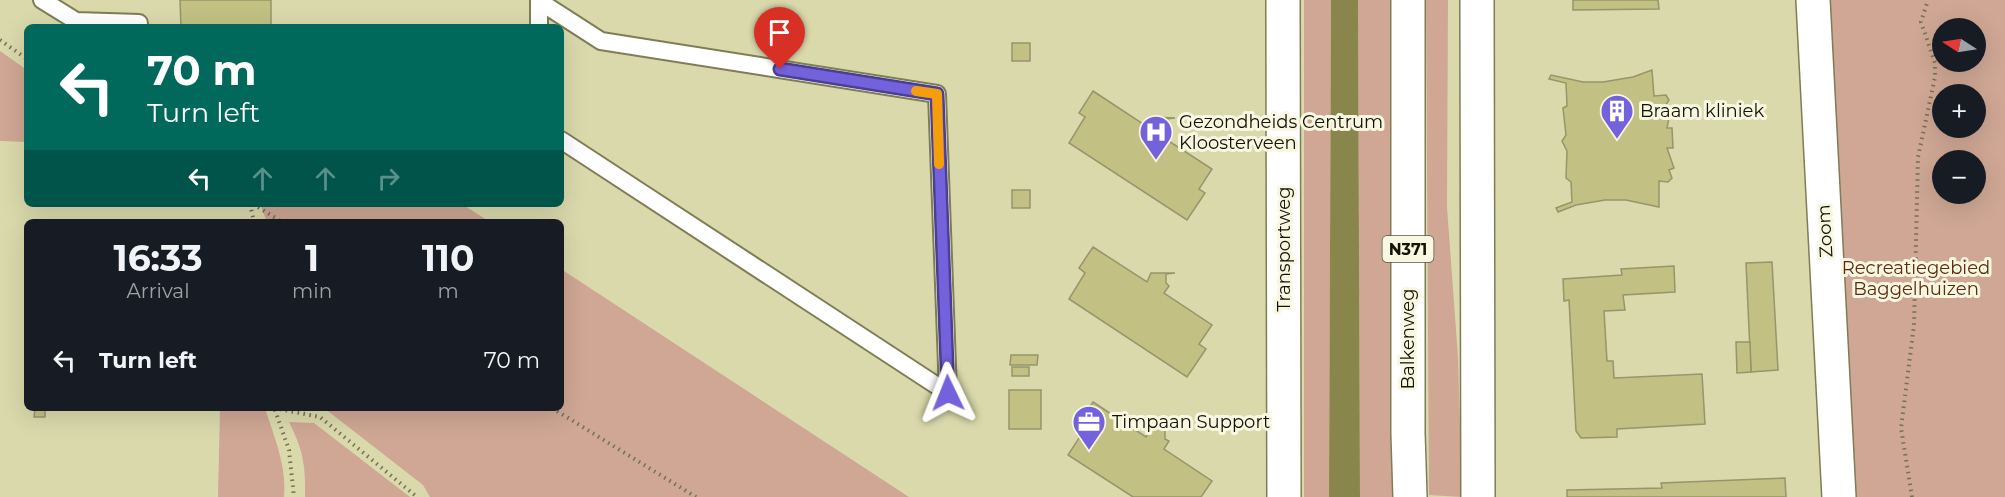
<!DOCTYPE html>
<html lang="en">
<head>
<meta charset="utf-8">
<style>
	:root { --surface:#171b24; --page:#242831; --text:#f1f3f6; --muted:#9ea1a6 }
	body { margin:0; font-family:Montserrat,sans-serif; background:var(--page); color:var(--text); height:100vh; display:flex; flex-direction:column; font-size:22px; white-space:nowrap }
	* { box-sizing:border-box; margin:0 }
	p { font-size:20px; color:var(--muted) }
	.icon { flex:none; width:33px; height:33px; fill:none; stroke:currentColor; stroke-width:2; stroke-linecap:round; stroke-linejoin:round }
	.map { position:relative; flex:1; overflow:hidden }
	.side { position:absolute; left:24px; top:219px; width:540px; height:192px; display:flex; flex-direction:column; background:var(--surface); border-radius:9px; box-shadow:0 6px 24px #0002 }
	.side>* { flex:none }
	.banner { position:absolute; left:24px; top:24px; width:540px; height:183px; border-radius:9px; box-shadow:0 6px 24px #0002; background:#00695c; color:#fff; overflow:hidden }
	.needle { width:39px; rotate:282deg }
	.buttons { position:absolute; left:1932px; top:18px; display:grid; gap:12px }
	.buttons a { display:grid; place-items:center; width:54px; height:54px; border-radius:50%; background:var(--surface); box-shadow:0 6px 24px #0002; font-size:30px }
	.pin { position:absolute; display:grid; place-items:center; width:51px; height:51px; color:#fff; margin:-62px -26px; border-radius:50% 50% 50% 0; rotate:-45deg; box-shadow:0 0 6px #0007 }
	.pin .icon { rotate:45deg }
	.me { position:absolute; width:66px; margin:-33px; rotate:358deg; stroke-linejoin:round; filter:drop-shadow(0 0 4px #0008) }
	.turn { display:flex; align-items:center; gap:21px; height:126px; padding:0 24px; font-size:27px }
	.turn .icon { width:78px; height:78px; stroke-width:2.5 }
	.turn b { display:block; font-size:42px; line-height:51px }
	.lanes { display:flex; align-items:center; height:57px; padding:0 24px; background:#0003; justify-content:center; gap:30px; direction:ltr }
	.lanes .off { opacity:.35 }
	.eta { display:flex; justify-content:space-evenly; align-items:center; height:102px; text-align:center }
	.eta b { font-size:36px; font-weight:700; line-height:42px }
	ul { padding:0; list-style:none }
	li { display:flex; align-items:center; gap:18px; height:78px; padding:0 24px }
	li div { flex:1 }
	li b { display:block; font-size:22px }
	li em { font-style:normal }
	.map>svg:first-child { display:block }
	.green { fill:#cfa794; fill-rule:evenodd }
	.water { fill:#89864b }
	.building { fill:#c2c083; stroke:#96956b; stroke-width:1.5 }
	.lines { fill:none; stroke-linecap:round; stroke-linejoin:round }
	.service-casing { stroke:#7f7d54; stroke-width:20 }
	.minor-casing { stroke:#7f7d54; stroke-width:36 }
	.primary-casing { stroke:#7f7d54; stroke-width:36 }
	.path { stroke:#737255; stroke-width:4; stroke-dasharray:1.5 4.5; stroke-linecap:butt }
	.service { stroke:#fff; stroke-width:16 }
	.minor { stroke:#fff; stroke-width:33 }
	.primary { stroke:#fff; stroke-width:33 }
	.route-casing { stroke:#4b408f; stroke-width:15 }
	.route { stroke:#7462dc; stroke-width:10 }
	.slow { stroke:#f59e0b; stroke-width:10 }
	.labels { text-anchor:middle; stroke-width:6; stroke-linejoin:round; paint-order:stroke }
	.shield { fill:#f8f8e2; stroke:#585746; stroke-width:1.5 }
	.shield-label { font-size:16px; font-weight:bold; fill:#131203 }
	.poi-label { font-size:18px; fill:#131203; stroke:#f8f8e2; text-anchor:start }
	.street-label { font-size:18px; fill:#131203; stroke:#f8f8e2 }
	.park-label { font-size:18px; fill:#5f290b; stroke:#f8f8e2 }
</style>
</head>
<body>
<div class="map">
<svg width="2005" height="497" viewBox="0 0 2005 497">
	<rect width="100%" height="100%" fill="#dad9ac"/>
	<g class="green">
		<path d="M1304 0H1331L1329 497H1304Z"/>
		<path d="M1358 0H1393L1391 458 1394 497H1360Z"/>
		<path d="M1426 0H1448L1447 207 1458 357 1462 497 1429 495Z"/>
		<path d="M1813 0H2005V497H1839ZM1942 28H1976V62H1942ZM1942 94H1976V128H1942ZM1942 160H1976V194H1942Z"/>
		<path d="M0 51 27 70V142L0 141Z"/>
		<path d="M260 204H462L490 222H267Z"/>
		<path d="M561 269 909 497H430L423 485 324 408H561Z"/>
		<path d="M220 408H265C274 437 287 466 284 497H218Z"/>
		<path d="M289 422 314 423 410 497H305C306 466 303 450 289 422Z"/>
	</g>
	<path class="water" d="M1331 0H1358L1360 497H1329Z"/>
	<g class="building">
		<path d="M180 0H271V27H181Z"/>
		<path d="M1573 0H1658L1659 9 1573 10Z"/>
		<rect x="1012" y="43" width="18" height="18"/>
		<path d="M1652 70 1654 96 1666 95 1669 100 1665 106 1671 108 1667 128H1672L1673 148H1667L1674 168 1669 170 1672 178 1668 182 1659 181V207L1626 200H1605L1576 205 1558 212 1556 208 1572 202 1571 182 1566 178 1567 151 1562 141 1566 135 1563 108 1567 106 1566 83 1549 79 1551 75 1583 82H1603L1633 77Z"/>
		<path d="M1093 91 1146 126 1151 117 1175 118 1166 119 1165 128 1169 130 1164 138 1212 169 1199 189 1205 193 1187 220 1069 143 1085 117 1079 113Z"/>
		<rect x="1012" y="190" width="18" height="18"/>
		<path d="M1093 247 1147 282 1151 273H1175L1166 274V283L1169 286 1164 293 1212 325 1199 344 1206 349 1187 377 1069 299 1085 273 1079 268Z"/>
		<path d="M1772 262 1778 370 1751 372 1746 263Z"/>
		<path d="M1674 266 1675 292 1623 295 1625 310 1604 311 1607 361H1613L1614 378 1702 374 1705 424 1617 429V437L1581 438 1576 431 1569 300 1564 301 1563 279 1622 275 1621 269Z"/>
		<path d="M1736 342H1750L1751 372 1737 373Z"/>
		<path d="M1011 355H1038L1037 365H1010Z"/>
		<rect x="1012" y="367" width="17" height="9"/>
		<rect x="1009" y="390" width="32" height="39"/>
		<path d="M1093 402 1146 437 1151 428 1175 429 1165 430V439L1169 441 1164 449 1212 481 1201 497H1133L1068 455 1085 429 1079 424Z"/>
		<path d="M35 408H45V417H34Z"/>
		<path d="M1785 478 1786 497H1567V490L1662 488 1661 483Z"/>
	</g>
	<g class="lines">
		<g class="service-casing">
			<g id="service">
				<path d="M42 0 76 21 139 23"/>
				<path d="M539 0V27"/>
				<path d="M539 1 601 41 937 94 948 393 561 140"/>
			</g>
		</g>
		<g class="minor-casing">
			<g id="minor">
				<path d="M1283 0 1284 497"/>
				<path d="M1813 0 1839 497"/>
			</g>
		</g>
		<g class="primary-casing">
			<g id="primary">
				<path d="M1408 0V433L1410 497"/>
				<path d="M1477 0 1478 497"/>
			</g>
		</g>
		<g class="path">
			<path d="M0 40 27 59"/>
			<path d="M250 204 254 222"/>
			<path d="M253 204 282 222"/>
			<path d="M274 408 320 417 417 497"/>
			<path d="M552 408 696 497"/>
			<path d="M275 410 289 450 294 497"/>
			<path d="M1912 497 1901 428 1914 325 1918 157 1935 77V63L1921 22 1928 0"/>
		</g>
		<use href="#service" class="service"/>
		<use href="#minor" class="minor"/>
		<use href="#primary" class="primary"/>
	</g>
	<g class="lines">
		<g class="route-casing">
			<path id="route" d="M780 69 937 94 948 393"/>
		</g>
		<use href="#route" class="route"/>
		<path class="slow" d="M916 91 937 94 939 164"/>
	</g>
	<defs>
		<g id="building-pin" transform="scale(1.725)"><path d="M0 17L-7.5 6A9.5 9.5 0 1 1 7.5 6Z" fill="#7462dc" stroke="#f8f8e2"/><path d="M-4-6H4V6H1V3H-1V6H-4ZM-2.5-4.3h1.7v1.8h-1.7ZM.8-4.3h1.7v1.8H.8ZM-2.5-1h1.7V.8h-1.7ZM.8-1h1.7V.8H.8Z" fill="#fff"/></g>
		<g id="hospital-pin" transform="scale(1.725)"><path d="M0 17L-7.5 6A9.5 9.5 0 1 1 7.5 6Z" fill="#7462dc" stroke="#f8f8e2"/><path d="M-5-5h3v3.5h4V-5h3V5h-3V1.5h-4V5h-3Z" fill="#fff"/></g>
		<g id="office-pin" transform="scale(1.725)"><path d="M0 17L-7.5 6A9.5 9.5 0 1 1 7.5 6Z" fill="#7462dc" stroke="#f8f8e2"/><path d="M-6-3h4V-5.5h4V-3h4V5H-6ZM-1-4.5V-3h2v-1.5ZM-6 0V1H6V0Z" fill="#fff"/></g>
	</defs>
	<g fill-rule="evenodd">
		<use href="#building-pin" x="1617" y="111"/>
		<use href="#hospital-pin" x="1156" y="132"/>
		<use href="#office-pin" x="1089" y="422"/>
	</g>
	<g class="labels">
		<rect class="shield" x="1382.5" y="236" width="51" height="26" rx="4.5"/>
		<g class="shield-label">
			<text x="1408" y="255">N371</text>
		</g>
		<g class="poi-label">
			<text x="1640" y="117">Braam kliniek</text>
			<text x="1179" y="128">Gezondheids Centrum<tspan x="1179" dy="21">Kloosterveen</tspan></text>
			<text x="1112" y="428">Timpaan Support</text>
		</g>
		<g class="street-label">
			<text transform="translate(1825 231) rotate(-93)" y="6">Zoom</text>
			<text transform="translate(1284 249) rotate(-90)" y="6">Transportweg</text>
			<text transform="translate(1408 339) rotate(-90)" y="6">Balkenweg</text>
		</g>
		<g class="park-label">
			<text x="1916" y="274">Recreatiegebied<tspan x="1916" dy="21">Baggelhuizen</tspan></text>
		</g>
	</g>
</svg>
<div class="buttons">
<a><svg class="needle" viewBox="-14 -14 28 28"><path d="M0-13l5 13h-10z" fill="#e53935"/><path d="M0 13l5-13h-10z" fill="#9ea1a6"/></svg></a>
<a>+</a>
<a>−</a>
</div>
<div class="pin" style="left:780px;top:69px;background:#d93025"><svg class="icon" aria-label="arrive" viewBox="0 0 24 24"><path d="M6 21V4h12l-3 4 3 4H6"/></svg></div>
<svg class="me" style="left:948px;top:393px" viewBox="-20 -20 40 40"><path d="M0-17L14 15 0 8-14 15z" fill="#7462dc" stroke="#fff" stroke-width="4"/></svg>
<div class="banner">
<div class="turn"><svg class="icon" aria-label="left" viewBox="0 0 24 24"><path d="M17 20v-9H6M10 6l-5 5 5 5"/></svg><div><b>70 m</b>Turn left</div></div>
<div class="lanes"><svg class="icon" aria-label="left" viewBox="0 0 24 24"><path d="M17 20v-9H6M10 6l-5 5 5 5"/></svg><svg class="icon off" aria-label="ahead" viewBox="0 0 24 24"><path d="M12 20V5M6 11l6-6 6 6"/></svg><svg class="icon off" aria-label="ahead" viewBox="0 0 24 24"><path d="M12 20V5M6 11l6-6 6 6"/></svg><svg class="icon off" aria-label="right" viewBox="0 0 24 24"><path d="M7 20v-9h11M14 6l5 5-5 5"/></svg></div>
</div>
<section class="side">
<div class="eta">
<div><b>16:33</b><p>Arrival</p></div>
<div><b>1</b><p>min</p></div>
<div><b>110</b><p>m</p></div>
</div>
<ul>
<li><svg class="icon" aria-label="left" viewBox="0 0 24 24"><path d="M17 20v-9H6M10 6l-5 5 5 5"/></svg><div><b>Turn left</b></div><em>70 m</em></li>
</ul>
</section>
</div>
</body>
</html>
